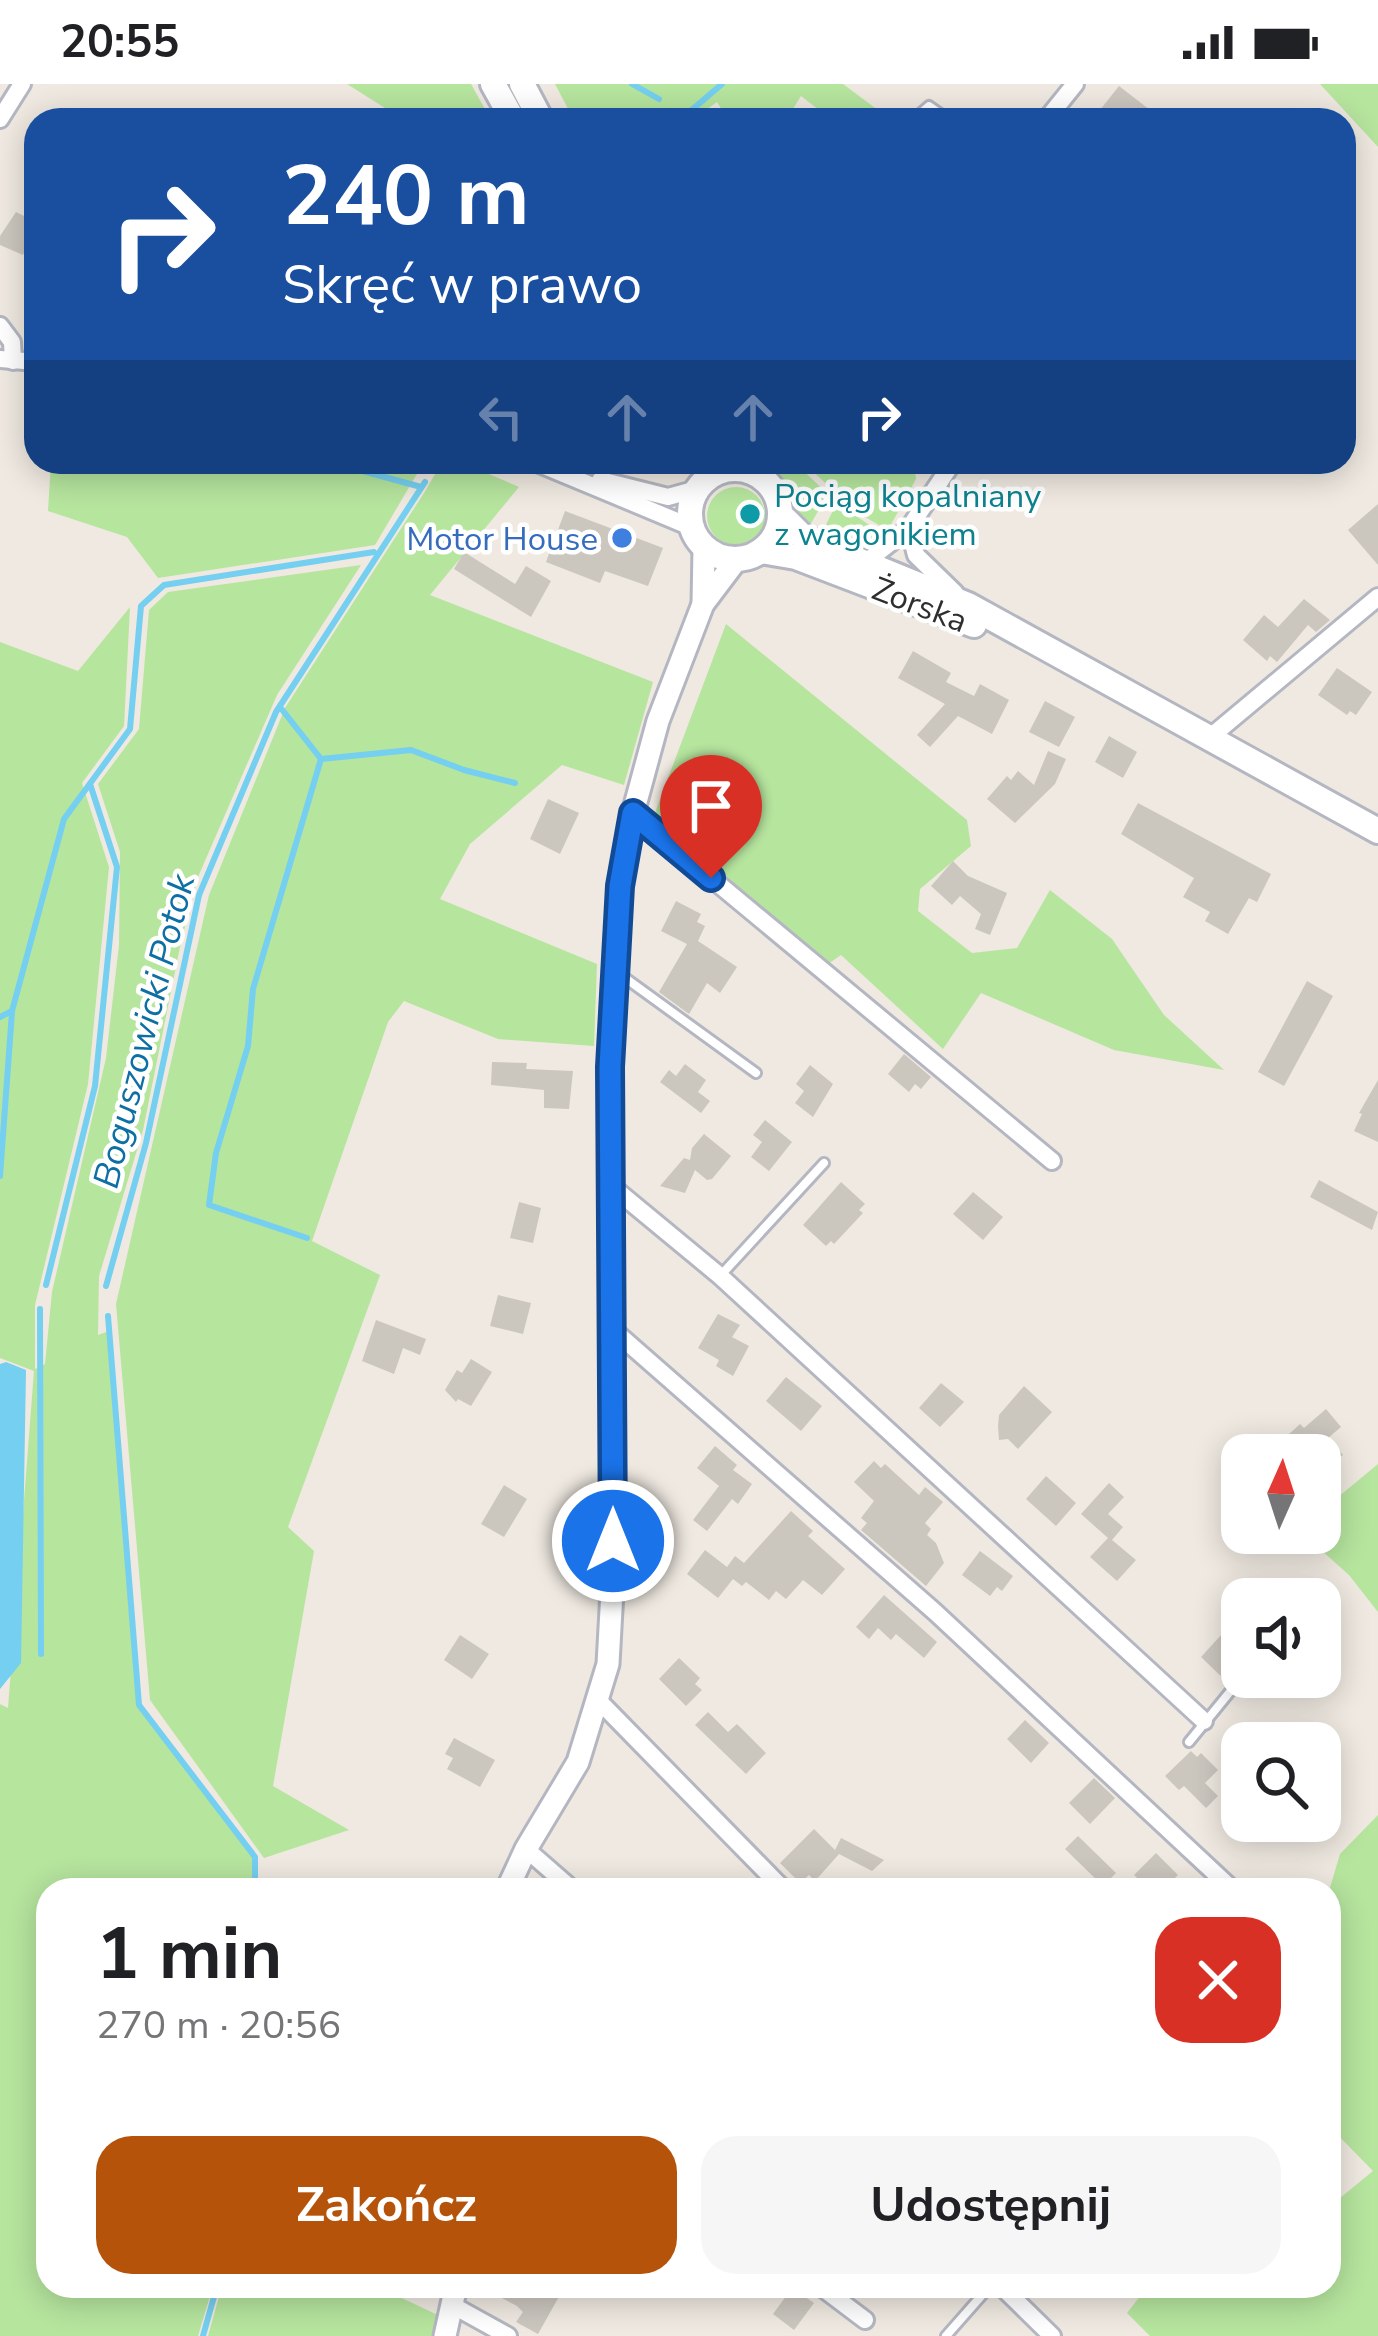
<!DOCTYPE html>
<html lang="pl">
<head>
<meta charset="utf-8">
<style>
	:root { --surface:#fff; --page:#f6f6f6; --text:#202124; --muted:#757577; --accent:#b45309 }
	body { margin:0; font-family:"Nunito Sans",sans-serif; background:var(--page); color:var(--text); height:100vh; display:flex; flex-direction:column; font-size:45px; white-space:nowrap }
	* { box-sizing:border-box; margin:0 }
	p { font-size:39px; color:var(--muted) }
	.icon { flex:none; width:66px; height:66px; fill:none; stroke:currentColor; stroke-width:2; stroke-linecap:round; stroke-linejoin:round }
	.map { position:relative; flex:1; overflow:hidden }
	.side { position:absolute; left:36px; top:1794px; width:1305px; height:420px; display:flex; flex-direction:column; background:var(--surface); border-radius:36px; box-shadow:0 6px 30px #0003 }
	.side>* { flex:none }
	.banner { position:absolute; left:24px; top:24px; width:1332px; height:366px; border-radius:36px; box-shadow:0 6px 30px #0003; background:#1a4fa0; color:#fff; overflow:hidden }
	.needle { width:78px; rotate:3deg }
	.buttons { position:absolute; left:1221px; top:1350px; display:grid; gap:24px }
	.buttons a { display:grid; place-items:center; width:120px; height:120px; border-radius:24px; background:var(--surface); box-shadow:0 6px 30px #0003; font-size:60px }
	.pin { position:absolute; display:grid; place-items:center; width:102px; height:102px; color:#fff; margin:-123px -51px; border-radius:50% 50% 50% 0; rotate:-45deg; box-shadow:0 0 12px #0007 }
	.pin .icon { rotate:45deg }
	.me { position:absolute; width:132px; margin:-66px; rotate:0deg; stroke-linejoin:round; filter:drop-shadow(0 0 9px #0008) }
	.turn { display:flex; align-items:center; gap:42px; height:252px; padding:0 60px; font-size:54px }
	.turn .icon { width:156px; height:156px; stroke-width:2.5 }
	.turn b { display:block; font-size:84px; line-height:102px }
	.lanes { display:flex; align-items:center; height:114px; padding:0 60px; background:#0003; justify-content:center; gap:60px; direction:ltr }
	.lanes .off { opacity:.35 }
	.round { display:grid; place-items:center; flex:none; width:126px; height:126px; border-radius:36px; background:var(--page) }
	.head { display:flex; align-items:center; justify-content:space-between; height:204px; padding:0 60px }
	h1 { font-size:72px; font-weight:700; line-height:90px }
	.cta { display:flex; gap:24px; margin-top:auto; padding:24px 60px }
	.cta a { flex:1; height:138px; border-radius:36px; background:var(--accent); color:#fff; font-size:48px; font-weight:700; line-height:138px; text-align:center }
	.cta a+a { background:var(--page); color:var(--text) }
	.status { display:flex; justify-content:space-between; align-items:center; height:84px; padding:0 60px; background:var(--surface); direction:ltr }
	.status svg { height:33px; fill:currentColor }
	.map>svg:first-child { display:block }
	.green { fill:#b6e59e }
	.water { fill:#75cff0 }
	.lines { fill:none; stroke-linecap:round; stroke-linejoin:round }
	.stream { stroke:#75cff0; stroke-width:6 }
	.building { fill:#cbc7bf }
	.service-casing { stroke:#b4b7c1; stroke-width:14 }
	.minor-casing { stroke:#b4b7c1; stroke-width:22 }
	.tertiary-casing { stroke:#b4b7c1; stroke-width:27 }
	.secondary-casing { stroke:#b4b7c1; stroke-width:30 }
	.service { stroke:#fff; stroke-width:8 }
	.minor { stroke:#fff; stroke-width:16 }
	.tertiary { stroke:#fff; stroke-width:21 }
	.secondary { stroke:#fff; stroke-width:24 }
	.route-casing { stroke:#114b97; stroke-width:30 }
	.route { stroke:#1a73e8; stroke-width:21 }
	.culture-dot { fill:#0f9aa8; stroke:#fff; stroke-width:4.5 }
	.shop-dot { fill:#3f7fe0; stroke:#fff; stroke-width:4.5 }
	.labels { text-anchor:middle; stroke-width:9; stroke-linejoin:round; paint-order:stroke }
	.culture-label { font-size:33px; fill:#0d838f; stroke:#fff; text-anchor:start }
	.shop-label { font-size:33px; fill:#366cbe; stroke:#fff; text-anchor:end }
	.street-label { font-size:33px; fill:#2e2e2e; stroke:#fff }
	.water-label { font-size:36px; font-style:italic; fill:#0d6fa3; stroke:#fff }
</style>
</head>
<body>
<div class="status"><b>20:55</b><svg viewBox="0 0 49 12"><path d="M0 12V9h3v3zM5 12V6h3v6zM10 12V3h3v9zM15 12V0h3v12zM26 1h20v11H26zM47 4h2v5h-2z"/></svg></div>
<div class="map">
<svg width="1378" height="2252" viewBox="0 0 1378 2252">
	<rect width="100%" height="100%" fill="#efe9e1"/>
	<g class="green">
		<path d="M347 0H471L491 36H404Z"/>
		<path d="M555 0H843L890 35 832 36 801 12 786 36H728L717 18 692 36H574Z"/>
		<path d="M1320 0H1378V63Z"/>
		<path d="M51 378H424L375 461 158 494 127 453 48 427Z"/>
		<path d="M436 378H461L519 403 430 511 653 598 624 701 562 681 470 760 440 815 597 880 594 962 498 955 404 917 388 938 312 1157 380 1191 288 1443 314 1467 273 1702 349 1746 264 1774 150 1616 116 1220 209 811 285 624 424 409 438 385Z"/>
		<path d="M752 378H794L828 410 806 448C779 425 790 396 752 378Z"/>
		<path d="M803 378H906L915 387 916 395 888 446 856 428Z"/>
		<circle cx="736" cy="432" r="29"/>
		<path d="M837 419 887 453 863 465 820 452Z"/>
		<path d="M361 481 277 611 198 793 181 858 143 1046 99 1192 98 1251 109 1247 139 1621 255 1773V1806H48V2202H213L198 2252H0V1620L8 1624 34 1287 0 1274V558L78 587 130 523 124 642 82 699 109 783 88 1000 35 1221V1285L45 1280 52 1208 106 974 119 861 120 768 98 700 139 645 149 526 168 508Z"/>
		<path d="M726 540 967 736 971 762 920 805 918 827 972 869 1017 864 1050 806 1112 855 1164 931 1224 986 1114 966 981 909 943 965 841 871 828 880 653 734Z"/>
		<path d="M1378 1380V1528L1349 1491 1302 1449H1320V1428Z"/>
		<path d="M1378 1731V2252H1150L1127 2229 1148 2202H1329V2123L1373 2087 1329 2042V1807L1340 1770Z"/>
		<path d="M222 2202H376L440 2232 436 2252H208Z"/>
	</g>
	<path class="water" d="M6 1278 26 1286 21 1579 0 1605V1280Z"/>
	<g class="lines">
		<g class="stream">
			<path d="M632 0 659 15"/>
			<path d="M680 36 722 0"/>
			<path d="M330 378 421 403"/>
			<path d="M280 623 321 675 253 905 248 962 216 1069 209 1121 307 1154"/>
			<path d="M321 675 411 666 464 686 515 699"/>
			<path d="M0 933 12 927 64 735 130 645 141 522 164 501 374 468"/>
			<path d="M0 1092 12 928"/>
			<path d="M46 1201 95 1002 117 783 90 700"/>
			<path d="M106 1202 146 1059 199 811 276 628 425 398"/>
			<path d="M40 1225 41 1570"/>
			<path d="M108 1232 139 1621 255 1773V1806"/>
			<path d="M203 2252 217 2202"/>
		</g>
	</g>
	<g class="building">
		<path d="M1119 2 1163 36H1092Z"/>
		<path d="M16 128 36 138V158L31 155 23 171 0 161V152Z"/>
		<path d="M1378 420V481L1348 446Z"/>
		<path d="M565 427 663 464 648 502 605 487 600 499 546 478Z"/>
		<path d="M464 468 515 500 526 482 551 497 531 533 454 485Z"/>
		<path d="M1304 515 1330 536 1316 548 1308 541 1277 578 1270 572 1267 577 1243 556 1264 531 1278 543Z"/>
		<path d="M913 567 951 589 946 598 974 612 980 600 1009 616 992 650 958 632 930 663 917 651 945 620 898 594Z"/>
		<path d="M1337 584 1372 608 1356 631 1350 627 1347 631 1318 611Z"/>
		<path d="M1045 617 1075 633 1059 663 1029 648Z"/>
		<path d="M1109 652 1137 668 1123 694 1095 678Z"/>
		<path d="M1048 667 1066 675 1055 700 1015 739 987 715 1007 692 1011 696 1018 687 1034 701Z"/>
		<path d="M548 715 579 729 560 770 530 755Z"/>
		<path d="M1138 719 1271 790 1257 818 1249 814 1228 850 1205 837 1210 828 1183 813 1194 794 1121 750Z"/>
		<path d="M953 777 968 792 1007 809 990 851 975 845 981 830 960 812 952 821 931 802Z"/>
		<path d="M676 817 701 830 697 838 705 842 698 857 737 883 720 909 707 899 689 930 659 908 687 860 661 847Z"/>
		<path d="M1307 897 1333 912 1284 1002 1258 988Z"/>
		<path d="M904 970 931 993 921 1005 915 1000 909 1008 888 990Z"/>
		<path d="M492 978 527 979 526 985 573 987 569 1025 544 1024V1006L491 1001Z"/>
		<path d="M685 980 706 996 698 1008 710 1017 701 1029 660 998 669 986 676 992Z"/>
		<path d="M810 981 833 1000 813 1033 795 1019 804 1007 796 1000Z"/>
		<path d="M1378 996V1058L1354 1047 1362 1030 1359 1029Z"/>
		<path d="M765 1036 792 1058 769 1087 751 1073 762 1058 753 1051Z"/>
		<path d="M704 1050 731 1072 712 1095 707 1096 695 1086 685 1109 660 1102 684 1074 690 1076 692 1064Z"/>
		<path d="M1319 1096 1378 1128 1372 1146 1310 1113Z"/>
		<path d="M841 1098 865 1120 859 1126 863 1129 834 1160 831 1157 826 1162 803 1141Z"/>
		<path d="M973 1108 1003 1133 983 1156 953 1130Z"/>
		<path d="M519 1118 541 1124 533 1159 510 1154Z"/>
		<path d="M498 1211 531 1219 523 1250 490 1242Z"/>
		<path d="M718 1230 740 1241 732 1253 749 1262 733 1292 716 1282 719 1276 698 1264Z"/>
		<path d="M376 1236 426 1255 420 1271 403 1264 394 1290 362 1277Z"/>
		<path d="M471 1275 492 1288 471 1322 458 1315 456 1318 445 1306 457 1286 462 1289Z"/>
		<path d="M786 1293 822 1322 801 1347 766 1317Z"/>
		<path d="M941 1299 964 1318 940 1343 919 1324Z"/>
		<path d="M1024 1302 1052 1328 1018 1365 1008 1355 999 1356 998 1342 999 1331Z"/>
		<path d="M1326 1325 1341 1343 1328 1354 1343 1371 1320 1388V1371H1276L1291 1358 1287 1352 1300 1340 1304 1344Z"/>
		<path d="M715 1362 737 1381 733 1386 752 1400 738 1420 732 1415 707 1447 693 1436 719 1402 697 1384Z"/>
		<path d="M874 1377 881 1384 885 1380 919 1411 925 1403 943 1418 925 1439 931 1445 927 1451 936 1459 944 1479 926 1502 861 1446 867 1439 861 1434 874 1417 854 1398Z"/>
		<path d="M1046 1392 1076 1419 1056 1442 1026 1415Z"/>
		<path d="M1109 1399 1124 1413 1108 1430 1123 1443 1112 1456 1136 1476 1117 1497 1090 1473 1108 1454 1081 1430Z"/>
		<path d="M504 1401 527 1415 504 1453 481 1440Z"/>
		<path d="M791 1427 813 1447 808 1452 845 1485 822 1511 803 1496 786 1515 776 1507 769 1516 746 1498 742 1502 733 1495 718 1514 687 1490 705 1466 727 1483 735 1472 744 1479Z"/>
		<path d="M980 1467 1013 1492 1002 1507 997 1503 990 1512 962 1491Z"/>
		<path d="M884 1511 937 1558 924 1574 896 1550 891 1556 878 1544 869 1555 856 1543Z"/>
		<path d="M1222 1550 1242 1570V1585L1227 1598 1201 1573Z"/>
		<path d="M460 1551 489 1570 472 1595 444 1576Z"/>
		<path d="M679 1574 700 1594 695 1600 702 1606 686 1622 659 1595Z"/>
		<path d="M708 1628 728 1648 737 1640 766 1669 746 1690 695 1641Z"/>
		<path d="M1025 1636 1049 1659 1031 1679 1007 1655Z"/>
		<path d="M454 1654 495 1676 480 1703 447 1685 453 1674 445 1670Z"/>
		<path d="M1191 1667 1197 1673 1201 1669 1218 1686 1205 1699 1218 1712 1206 1724 1184 1702 1179 1706 1165 1692Z"/>
		<path d="M1094 1694 1115 1714 1090 1740 1069 1719Z"/>
		<path d="M814 1745 835 1766 841 1754 884 1776 872 1787 839 1770 815 1797 809 1791 800 1799 780 1779Z"/>
		<path d="M1078 1752 1116 1789 1103 1802 1065 1765Z"/>
		<path d="M1156 1769 1178 1791 1162 1806H1150L1134 1791Z"/>
		<path d="M479 2202H565L538 2250 516 2238 523 2228 517 2222Z"/>
		<path d="M792 2204 814 2219 794 2246 773 2230Z"/>
	</g>
	<g class="lines">
		<g class="service-casing">
			<g id="service">
				<path d="M913 36 929 22 949 36"/>
				<path d="M621 891 756 989"/>
				<path d="M721 1191 824 1079"/>
				<path d="M1189 1658 1242 1593"/>
				<path d="M946 2252 990 2202"/>
			</g>
		</g>
		<g class="minor-casing">
			<g id="minor">
				<path d="M0 35 22 0"/>
				<path d="M1046 36 1075 0"/>
				<path d="M0 242 12 258 13 277"/>
				<path d="M0 275 36 278"/>
				<path d="M535 378 691 443"/>
				<path d="M600 396 668 413 697 405"/>
				<path d="M909 444 916 471 955 509"/>
				<path d="M866 478 909 444 953 378"/>
				<path d="M1208 655 1378 513"/>
				<path d="M633 729 1052 1077"/>
				<path d="M610 1101 720 1192 1204 1637"/>
				<path d="M611 1244 935 1528 1233 1806"/>
				<path d="M597 1615 784 1806"/>
				<path d="M526 1765 573 1806"/>
				<path d="M820 2202 865 2236"/>
				<path d="M1001 2202 1052 2252"/>
				<path d="M452 2221 508 2252"/>
			</g>
		</g>
		<g class="tertiary-casing">
			<g id="tertiary">
				<path d="M703 520 704 464"/>
				<path d="M507 1806 526 1765 578 1678 608 1580 613 1489 610 983 620 802 633 729 658 637 703 520 737 475"/>
				<path d="M445 2252 456 2202"/>
			</g>
		</g>
		<g class="secondary-casing">
			<g id="secondary">
				<path d="M493 0 513 36"/>
				<path d="M522 0 541 36"/>
				<circle cx="735" cy="430" r="45"/>
				<path d="M780 430 804 454 968 521 1378 747"/>
				<path d="M761 467 796 473 974 541"/>
			</g>
		</g>
		<use href="#service" class="service"/>
		<use href="#minor" class="minor"/>
		<use href="#tertiary" class="tertiary"/>
		<use href="#secondary" class="secondary"/>
	</g>
	<g class="lines">
		<g class="route-casing">
			<path id="route" d="M613 1457 610 983 620 802 633 729 711 794"/>
		</g>
		<use href="#route" class="route"/>
	</g>
	<circle class="culture-dot" cx="750" cy="430" r="12"/>
	<circle class="shop-dot" cx="622" cy="454" r="12"/>
	<g class="labels">
		<g class="culture-label">
			<text x="774" y="423">Pociąg kopalniany<tspan x="774" dy="38">z wagonikiem</tspan></text>
		</g>
		<g class="shop-label">
			<text x="598" y="466">Motor House</text>
		</g>
		<g class="street-label">
			<text transform="translate(920 520) rotate(21)" y="12">Żorska</text>
		</g>
		<g class="water-label">
			<text transform="translate(143 947) rotate(-76)" y="13">Boguszowicki Potok</text>
		</g>
	</g>
</svg>
<div class="buttons">
<a><svg class="needle" viewBox="-14 -14 28 28"><path d="M0-13l5 13h-10z" fill="#e53935"/><path d="M0 13l5-13h-10z" fill="#757577"/></svg></a>
<a><svg class="icon" aria-label="sound" viewBox="0 0 24 24"><path d="M4 9h4l5-4v14l-5-4H4zM17 9q2 3 0 6"/></svg></a>
<a><svg class="icon" aria-label="search" viewBox="0 0 24 24"><circle cx="10" cy="10" r="6"/><path d="M15 15l6 6"/></svg></a>
</div>
<div class="pin" style="left:711px;top:794px;background:#d93025"><svg class="icon" aria-label="arrive" viewBox="0 0 24 24"><path d="M6 21V4h12l-3 4 3 4H6"/></svg></div>
<svg class="me" style="left:613px;top:1457px" viewBox="-20 -20 40 40"><circle r="17" fill="#1a73e8" stroke="#fff" stroke-width="3"/><path d="M0-11L8 9 0 5-8 9z" fill="#fff"/></svg>
<div class="banner">
<div class="turn"><svg class="icon" aria-label="right" viewBox="0 0 24 24"><path d="M7 20v-9h11M14 6l5 5-5 5"/></svg><div><b>240 m</b>Skręć w prawo</div></div>
<div class="lanes"><svg class="icon off" aria-label="left" viewBox="0 0 24 24"><path d="M17 20v-9H6M10 6l-5 5 5 5"/></svg><svg class="icon off" aria-label="ahead" viewBox="0 0 24 24"><path d="M12 20V5M6 11l6-6 6 6"/></svg><svg class="icon off" aria-label="ahead" viewBox="0 0 24 24"><path d="M12 20V5M6 11l6-6 6 6"/></svg><svg class="icon" aria-label="right" viewBox="0 0 24 24"><path d="M7 20v-9h11M14 6l5 5-5 5"/></svg></div>
</div>
<section class="side">
<div class="head"><div><h1>1 min</h1><p>270 m · 20:56</p></div><a class="round" style="background:#d93025;color:#fff"><svg class="icon" aria-label="close" viewBox="0 0 24 24"><path d="M6 6l12 12M18 6L6 18"/></svg></a></div>
<div class="cta"><a>Zakończ</a><a>Udostępnij</a></div>
</section>
</div>
</body>
</html>
